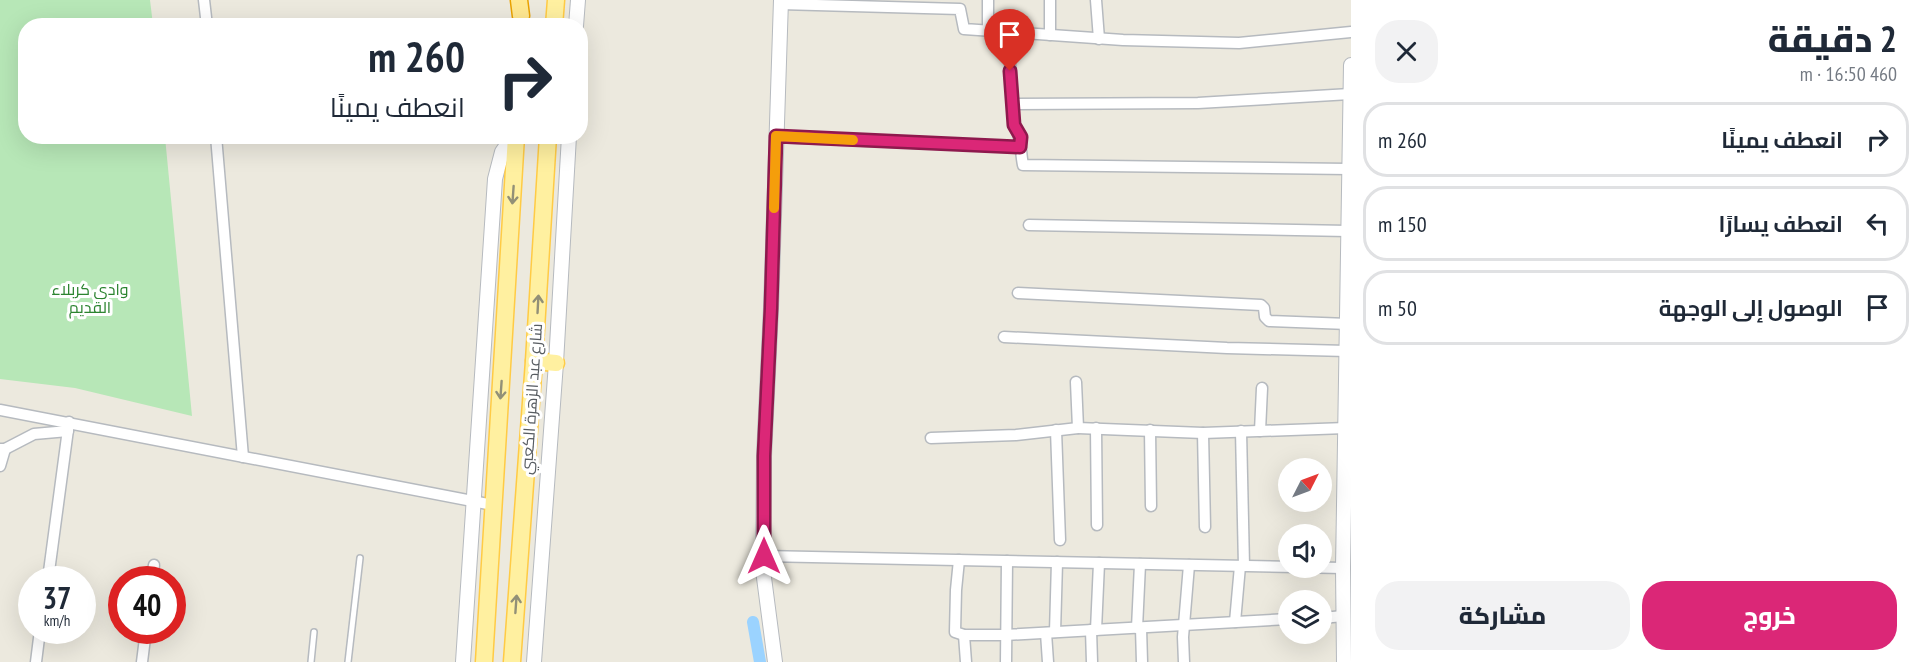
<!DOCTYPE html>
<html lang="ar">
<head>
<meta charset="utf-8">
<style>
	:root { --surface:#fff; --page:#f2f2f3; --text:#1f2937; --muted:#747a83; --line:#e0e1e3; --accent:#db2777 }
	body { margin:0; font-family:"PT Sans Narrow",Cairo,sans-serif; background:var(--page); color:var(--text); direction:rtl; height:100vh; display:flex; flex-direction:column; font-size:22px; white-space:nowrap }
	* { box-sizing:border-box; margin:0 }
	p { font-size:20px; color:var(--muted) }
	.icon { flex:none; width:33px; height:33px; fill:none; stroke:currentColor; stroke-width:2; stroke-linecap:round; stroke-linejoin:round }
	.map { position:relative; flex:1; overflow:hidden; direction:ltr }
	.sheet { display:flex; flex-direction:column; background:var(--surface); width:570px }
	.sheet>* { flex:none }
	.hud { position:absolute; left:18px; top:18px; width:570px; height:126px; border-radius:24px; box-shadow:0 6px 24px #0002; direction:rtl; background:#fff; color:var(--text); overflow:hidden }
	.needle { width:39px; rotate:48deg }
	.tools { position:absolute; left:1278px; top:458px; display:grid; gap:12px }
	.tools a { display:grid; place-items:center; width:54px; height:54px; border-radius:50%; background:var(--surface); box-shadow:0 6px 24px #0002; font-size:30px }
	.speed { position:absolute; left:18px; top:566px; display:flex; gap:12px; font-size:30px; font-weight:700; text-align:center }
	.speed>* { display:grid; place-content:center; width:78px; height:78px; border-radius:50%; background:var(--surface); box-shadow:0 6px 24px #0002; line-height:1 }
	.speed small { font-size:15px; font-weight:400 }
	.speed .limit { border:9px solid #d22; background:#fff; color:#111 }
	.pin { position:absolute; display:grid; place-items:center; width:51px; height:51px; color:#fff; margin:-62px -26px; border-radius:50% 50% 50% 0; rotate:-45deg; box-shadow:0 0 6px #0007 }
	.pin .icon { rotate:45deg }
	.me { position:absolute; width:66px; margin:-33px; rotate:0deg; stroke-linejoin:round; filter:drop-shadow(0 0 4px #0008) }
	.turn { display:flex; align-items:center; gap:21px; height:126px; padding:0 24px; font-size:27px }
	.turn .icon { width:78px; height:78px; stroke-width:2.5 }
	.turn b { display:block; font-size:42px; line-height:51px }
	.round { display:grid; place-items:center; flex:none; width:63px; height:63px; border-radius:24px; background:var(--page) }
	.summary { display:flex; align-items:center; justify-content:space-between; height:102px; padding:0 24px }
	h1 { font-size:36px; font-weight:800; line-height:45px }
	.button { display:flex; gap:12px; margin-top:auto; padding:12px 24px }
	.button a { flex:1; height:69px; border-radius:24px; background:var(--accent); color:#fff; font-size:24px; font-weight:800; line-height:69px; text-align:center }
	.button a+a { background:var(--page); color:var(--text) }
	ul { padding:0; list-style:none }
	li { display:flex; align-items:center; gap:18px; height:75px; margin:0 12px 9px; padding:0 12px; border:3px solid var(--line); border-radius:24px }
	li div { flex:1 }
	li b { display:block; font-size:22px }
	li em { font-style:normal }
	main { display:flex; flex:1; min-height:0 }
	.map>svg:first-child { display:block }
	.green { fill:#b7e7b7 }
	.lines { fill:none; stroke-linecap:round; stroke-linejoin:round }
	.canal { stroke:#9bd3ff; stroke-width:12 }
	.service-casing { stroke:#b6babf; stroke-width:8 }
	.minor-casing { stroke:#b6babf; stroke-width:13 }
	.tertiary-casing { stroke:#b6babf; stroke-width:16 }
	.primary-casing { stroke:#ffcb45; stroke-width:19 }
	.trunk-casing { stroke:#eaa200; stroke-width:19 }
	.service { stroke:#fff; stroke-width:5 }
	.minor { stroke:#fff; stroke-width:10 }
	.tertiary { stroke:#fff; stroke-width:14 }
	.primary { stroke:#fff0a0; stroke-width:16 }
	.trunk { stroke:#ffe891; stroke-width:16 }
	.oneway { stroke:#929077 }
	.route-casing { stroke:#8e194d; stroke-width:15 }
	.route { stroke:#db2777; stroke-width:10 }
	.slow { stroke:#f59e0b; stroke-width:10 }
	.labels { text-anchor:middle; stroke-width:6; stroke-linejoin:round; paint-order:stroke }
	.park-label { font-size:16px; fill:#2c8430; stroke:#fff }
	.street-label { font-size:16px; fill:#575c61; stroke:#fff }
</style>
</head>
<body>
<main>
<section class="sheet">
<div class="summary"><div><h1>2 دقيقة</h1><p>460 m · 16:50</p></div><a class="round"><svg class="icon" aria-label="close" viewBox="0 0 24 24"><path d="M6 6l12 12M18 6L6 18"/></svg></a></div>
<ul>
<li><svg class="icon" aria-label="right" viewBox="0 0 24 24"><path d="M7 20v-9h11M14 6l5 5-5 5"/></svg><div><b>انعطف يمينًا</b></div><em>260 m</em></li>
<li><svg class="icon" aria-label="left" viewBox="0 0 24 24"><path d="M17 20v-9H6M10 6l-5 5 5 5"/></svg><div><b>انعطف يسارًا</b></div><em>150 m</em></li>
<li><svg class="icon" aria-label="arrive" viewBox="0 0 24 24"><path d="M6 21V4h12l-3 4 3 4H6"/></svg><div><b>الوصول إلى الوجهة</b></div><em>50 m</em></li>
</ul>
<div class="button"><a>خروج</a><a>مشاركة</a></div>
</section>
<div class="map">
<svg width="1351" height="662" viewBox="0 0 1351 662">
	<rect width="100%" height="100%" fill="#ece9de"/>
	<path class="green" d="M0 0H150L153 25 26 26V136L165 137 192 416 75 388 0 379Z"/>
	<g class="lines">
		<path class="canal" d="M753 622 760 662"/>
		<g class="service-casing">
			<g id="service">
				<path d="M311 662 314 632"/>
				<path d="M348 662 360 558"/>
			</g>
		</g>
		<g class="minor-casing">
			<g id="minor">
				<path d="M204 0 207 26"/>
				<path d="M1096 0 1099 39"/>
				<path d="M780 4 960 9 964 29 1123 40 1239 43 1351 32"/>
				<path d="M988 31V0"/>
				<path d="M1008 32 1014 125C1022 139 1020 150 1023 165L1349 169"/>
				<path d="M1050 35V0"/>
				<path d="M1012 104 1198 103 1350 94"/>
				<path d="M216 136 243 457"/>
				<path d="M776 137 1020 147"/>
				<path d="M1029 225 1348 231"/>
				<path d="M1018 293 1261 305 1264 308 1265 317 1269 321 1348 324"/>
				<path d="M1004 337 1227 348 1347 351"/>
				<path d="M1076 382 1078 428 1203 433 1346 428"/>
				<path d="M0 410 493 505"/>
				<path d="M1096 428 1097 525"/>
				<path d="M1056 430 1060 540"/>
				<path d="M1150 430 1151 506"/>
				<path d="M1241 431 1244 566"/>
				<path d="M1260 431 1262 388"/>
				<path d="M1203 433 1205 527"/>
				<path d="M931 438 1016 435 1078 428"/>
				<path d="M0 449H5L34 434 68 431"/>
				<path d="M0 466 5 449"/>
				<path d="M763 556 1343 568"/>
				<path d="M959 560 956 590 955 632 964 635H1005L1288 619"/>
				<path d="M48 579 69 422"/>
				<path d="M152 579 154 565"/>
				<path d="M1322 618 1343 616"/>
				<path d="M1235 622 1240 566"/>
				<path d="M1137 628 1140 564"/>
				<path d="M1141 628 1142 662"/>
				<path d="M1091 630 1092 662"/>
				<path d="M1096 630 1099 563"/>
				<path d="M1055 632 1057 562"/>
				<path d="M1046 633 1048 662"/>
				<path d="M964 635 966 662"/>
				<path d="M36 662 40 630"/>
				<path d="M142 662 146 630"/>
				<path d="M1006 662 1007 561"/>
				<path d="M1184 662 1183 637 1189 565"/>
			</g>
		</g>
		<g class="tertiary-casing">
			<g id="tertiary">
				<path d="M576 26 578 0"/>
				<path d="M463 662 495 179 502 152 513 136"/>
				<path d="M534 662 556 363 569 136"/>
				<path d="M775 662 763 570 764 456 771 308 781 0"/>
				<path d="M1344 662 1343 568 1351 65"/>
			</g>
		</g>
		<g class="primary-casing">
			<g id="primary">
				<path d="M554 26 556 0"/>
				<path d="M534 361 556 363"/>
				<path d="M484 662 516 136"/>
				<path d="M512 662 534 361 548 136"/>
			</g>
		</g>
		<g class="trunk-casing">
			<path id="trunk" d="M519 0 521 16"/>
		</g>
		<use href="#service" class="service"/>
		<use href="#minor" class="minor"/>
		<use href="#tertiary" class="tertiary"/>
		<use href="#primary" class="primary"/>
		<use href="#trunk" class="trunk"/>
	</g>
	<defs><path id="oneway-shaft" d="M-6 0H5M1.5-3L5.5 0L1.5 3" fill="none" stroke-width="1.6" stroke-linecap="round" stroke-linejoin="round" transform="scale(1.5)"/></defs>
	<g class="oneway">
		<use href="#oneway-shaft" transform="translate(513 195) rotate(94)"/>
		<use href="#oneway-shaft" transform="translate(538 304) rotate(-87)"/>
		<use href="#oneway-shaft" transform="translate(501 390) rotate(94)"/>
		<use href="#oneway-shaft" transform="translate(516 604) rotate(-86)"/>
	</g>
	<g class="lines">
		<g class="route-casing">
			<path id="route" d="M764 556V456L771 308 776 136 1020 147 1021 137 1014 125 1010 71"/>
		</g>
		<use href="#route" class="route"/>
		<path class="slow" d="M774 208 776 136 853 140"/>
	</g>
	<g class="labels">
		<g class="park-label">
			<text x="90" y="295">وادي كربلاء<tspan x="90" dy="18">القديم</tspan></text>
		</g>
		<g class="street-label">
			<text transform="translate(531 399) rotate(-86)" y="6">شارع عبد الزهرة الكعبي</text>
		</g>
	</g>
</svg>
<div class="tools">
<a><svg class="needle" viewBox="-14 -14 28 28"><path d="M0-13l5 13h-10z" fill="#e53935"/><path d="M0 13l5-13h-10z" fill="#747a83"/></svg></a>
<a><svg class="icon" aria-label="sound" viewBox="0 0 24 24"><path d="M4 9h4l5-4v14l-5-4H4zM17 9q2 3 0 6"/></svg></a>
<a><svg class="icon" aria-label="layers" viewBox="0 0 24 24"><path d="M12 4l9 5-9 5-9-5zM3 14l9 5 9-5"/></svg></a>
</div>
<div class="speed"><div>37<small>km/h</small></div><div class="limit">40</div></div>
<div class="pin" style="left:1010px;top:71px;background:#d93025"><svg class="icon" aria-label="arrive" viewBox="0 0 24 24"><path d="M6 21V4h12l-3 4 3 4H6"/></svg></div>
<svg class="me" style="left:764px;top:556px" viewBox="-20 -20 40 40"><path d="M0-17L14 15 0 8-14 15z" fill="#db2777" stroke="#fff" stroke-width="4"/></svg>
<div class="hud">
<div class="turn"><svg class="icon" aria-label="right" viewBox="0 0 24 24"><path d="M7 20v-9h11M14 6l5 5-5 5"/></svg><div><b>260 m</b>انعطف يمينًا</div></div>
</div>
</div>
</main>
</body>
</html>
